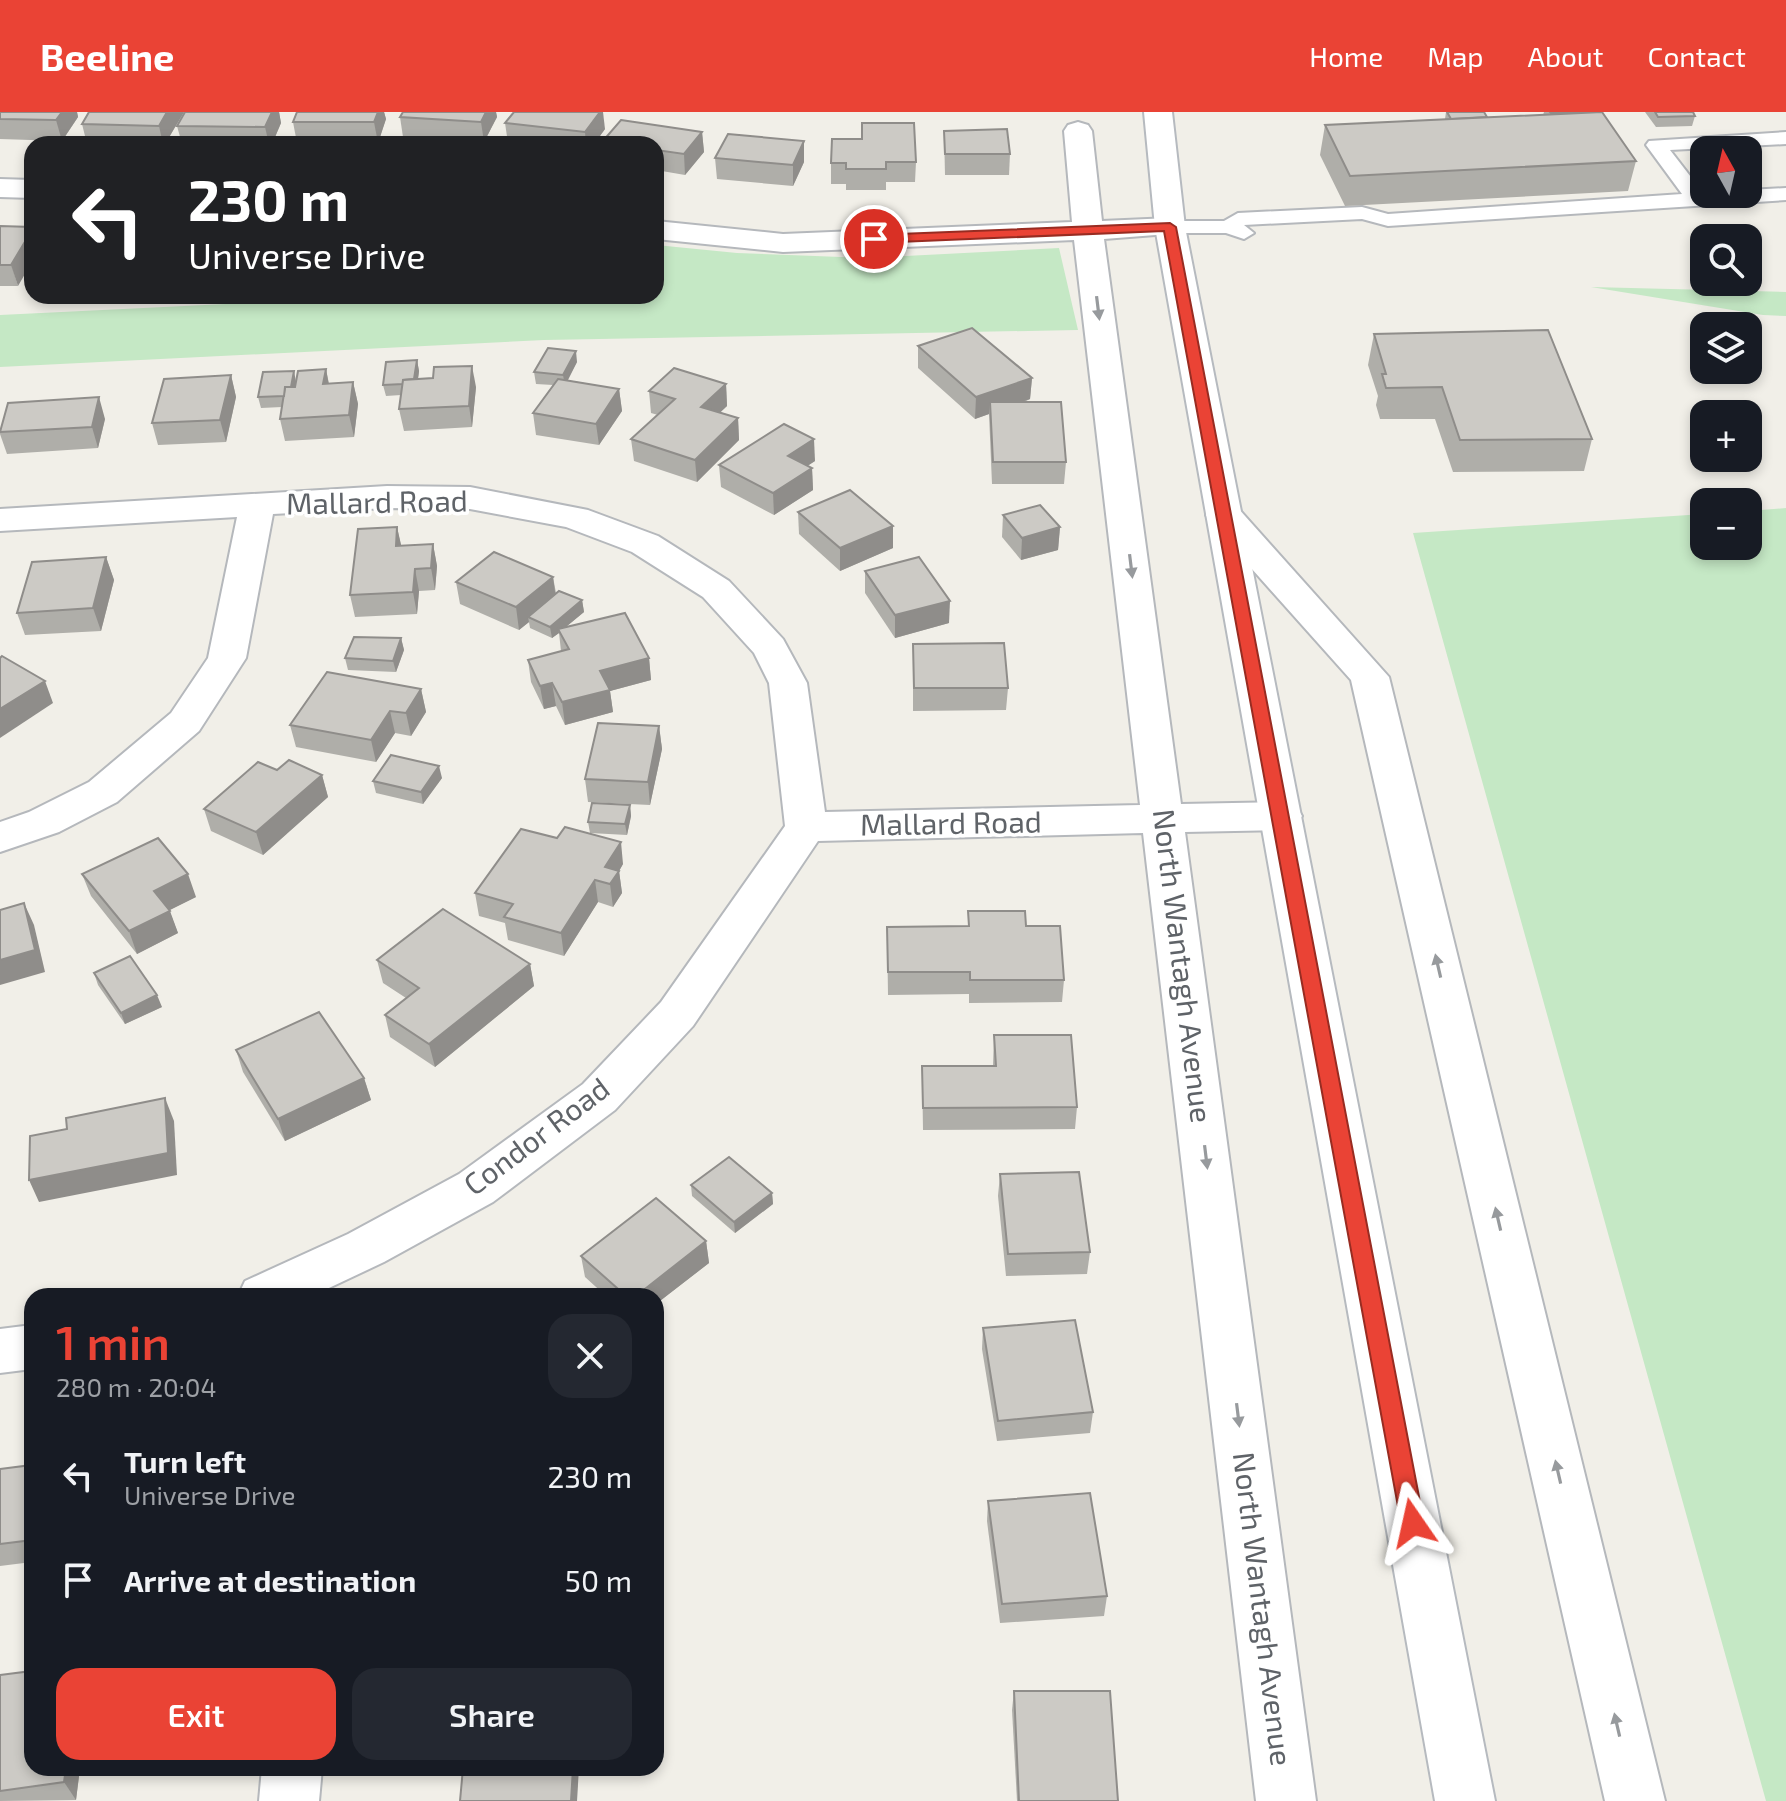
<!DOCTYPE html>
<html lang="en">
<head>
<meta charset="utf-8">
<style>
	:root { --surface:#171b24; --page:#242831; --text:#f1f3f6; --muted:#9ea1a6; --accent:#ea4335 }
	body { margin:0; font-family:"Exo 2",sans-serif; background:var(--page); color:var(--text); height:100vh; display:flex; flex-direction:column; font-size:30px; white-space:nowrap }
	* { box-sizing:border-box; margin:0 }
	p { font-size:26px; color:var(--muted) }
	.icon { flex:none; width:44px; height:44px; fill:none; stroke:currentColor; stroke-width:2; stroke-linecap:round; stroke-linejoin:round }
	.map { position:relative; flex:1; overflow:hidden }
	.panel { position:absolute; left:24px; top:1176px; width:640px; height:488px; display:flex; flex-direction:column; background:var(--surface); border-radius:24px; box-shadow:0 4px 12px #0003 }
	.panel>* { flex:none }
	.guide { position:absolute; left:24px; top:24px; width:640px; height:168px; border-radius:24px; box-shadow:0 4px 12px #0003; background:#202124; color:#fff; overflow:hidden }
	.needle { width:52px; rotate:352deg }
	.controls { position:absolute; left:1690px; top:24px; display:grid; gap:16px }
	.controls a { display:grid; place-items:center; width:72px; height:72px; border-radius:16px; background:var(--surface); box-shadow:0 4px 12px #0003; font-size:40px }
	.pin { position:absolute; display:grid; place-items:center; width:68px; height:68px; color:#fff; margin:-34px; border:4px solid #fff; border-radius:50%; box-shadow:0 2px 8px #0007 }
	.me { position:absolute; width:88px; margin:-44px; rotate:349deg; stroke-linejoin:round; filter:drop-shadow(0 0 6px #0008) }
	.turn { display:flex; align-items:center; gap:28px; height:168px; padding:0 32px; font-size:36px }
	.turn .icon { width:104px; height:104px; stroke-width:2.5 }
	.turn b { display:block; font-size:56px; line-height:68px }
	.round { display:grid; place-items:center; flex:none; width:84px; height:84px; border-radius:24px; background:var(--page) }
	.overview { display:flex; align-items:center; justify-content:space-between; height:136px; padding:0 32px }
	h1 { font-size:48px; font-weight:600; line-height:60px; color:var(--accent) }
	.action { display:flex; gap:16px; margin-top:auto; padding:16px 32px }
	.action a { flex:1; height:92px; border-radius:24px; background:var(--accent); color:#fff; font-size:32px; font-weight:600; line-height:92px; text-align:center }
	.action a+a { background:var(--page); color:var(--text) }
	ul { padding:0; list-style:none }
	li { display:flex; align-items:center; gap:24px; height:104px; padding:0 32px }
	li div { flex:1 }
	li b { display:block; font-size:30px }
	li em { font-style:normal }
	header { display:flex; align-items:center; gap:48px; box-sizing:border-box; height:112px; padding:0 40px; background:var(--accent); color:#fff }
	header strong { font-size:38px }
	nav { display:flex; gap:44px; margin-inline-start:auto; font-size:28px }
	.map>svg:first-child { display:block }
	.green { fill:#c5e8c5 }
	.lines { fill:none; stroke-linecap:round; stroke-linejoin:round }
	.service-casing { stroke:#b5b8bc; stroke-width:4 }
	.minor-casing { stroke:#b5b8bc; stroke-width:4 }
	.secondary-casing { stroke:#b6babf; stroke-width:4 }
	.service { fill:#fff; fill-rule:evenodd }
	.minor { fill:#fff; fill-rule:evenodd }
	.secondary { fill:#fff; fill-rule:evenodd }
	.wall { fill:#afaea9 }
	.shaded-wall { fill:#8f8d8a }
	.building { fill:#cccac5; stroke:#8f8d8a; stroke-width:2 }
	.oneway { fill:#979a9d }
	.route { fill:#ea4335; stroke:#982c22; stroke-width:2 }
	.labels { text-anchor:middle; stroke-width:7; stroke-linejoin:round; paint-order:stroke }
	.street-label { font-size:30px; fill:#5f6368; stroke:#fff }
</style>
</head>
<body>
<header>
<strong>Beeline</strong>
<nav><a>Home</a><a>Map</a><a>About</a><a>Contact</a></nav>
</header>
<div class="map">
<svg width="1786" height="1689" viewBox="0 0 1786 1689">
	<rect width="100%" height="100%" fill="#f1efe8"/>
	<g class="green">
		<path d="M656 133 737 141 867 146 1059 136 1078 218 544 228 0 255V203L388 184H656Z"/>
		<path d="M1591 175 1786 180V204L1763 203Z"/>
		<path d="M1786 396V1689H1766L1413 421 1704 402V434H1748V399Z"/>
	</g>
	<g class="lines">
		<g class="service-casing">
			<path id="service" d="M1786 20V32L1670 38 1704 82H1748V78L1786 76V88L1388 114 1362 107 1244 113 1254 121 1244 127 1226 121H1170L1160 115 1170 109H1224L1238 101 1362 95 1388 102 1682 82 1646 33 1649 29Z"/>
		</g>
		<g class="minor-casing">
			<g id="minor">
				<path d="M1078 10 1088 13 1092 19 1102 109 1170 106 1181 109 1185 115 1181 121 1104 127 1181 692 1281 690 1296 694 1302 704 1296 714 1281 718 1185 720 1316 1689H1256L1143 721 818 729 693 914 615 998 493 1090 384 1150 312 1184H238L245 1169 348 1122 459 1062 583 972 661 890 785 714 769 571 754 541 703 485 632 440 566 415 470 397 387 396 273 402 246 546 199 619 117 690 59 720 0 740V710L29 700 89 670 171 601 208 546 237 405 0 419V397L387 374 470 375 588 398 658 424 729 469 783 527 807 571 825 700 1140 693 1074 128 783 140 656 127V109L783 122 1072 110 1064 19 1068 13Z"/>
				<path d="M0 67 32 68V86L0 85Z"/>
				<path d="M1224 392 1237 395 1389 565 1665 1689H1605L1351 568 1211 411 1206 403 1211 395Z"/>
				<path d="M32 1213V1257L0 1261V1217Z"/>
				<path d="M262 1656H322L319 1689H259Z"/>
			</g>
		</g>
		<g class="secondary-casing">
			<path id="secondary" d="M1144 0H1172L1185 115 1495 1689H1435L1155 115Z"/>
		</g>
		<use href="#service" class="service"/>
		<use href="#minor" class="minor"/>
		<use href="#secondary" class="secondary"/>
	</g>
	<g class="wall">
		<path d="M0 0H77L78 5 62 29 0 27Z"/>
		<path d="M89 0H184L165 32H87L82 12Z"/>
		<path d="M185 0H279L281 11 272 32H182L177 14Z"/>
		<path d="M297 0H384L386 7 378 31H297L293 10Z"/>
		<path d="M403 0H496L497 5 484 30 403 25 400 5Z"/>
		<path d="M1446 0 1487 5 1543 3 1544 0H1593L1636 49 1628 79 1345 94 1320 43 1325 13 1445 7Z"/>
		<path d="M1645 0H1693L1695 4 1692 14 1656 15Z"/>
		<path d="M505 11 605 17 594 32H516L508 31Z"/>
		<path d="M944 19 1010 42 1009 63H945Z"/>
		<path d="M702 20 704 40 685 63 656 58V32H603L602 30Z"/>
		<path d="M715 46 804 50 793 74 717 67Z"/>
		<path d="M916 50 915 70H886V78H846V72H831V51Z"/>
		<path d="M0 114 18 174H0Z"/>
		<path d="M1374 222 1592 327 1584 359 1453 360 1435 307H1380L1376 293 1378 284 1368 253Z"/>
		<path d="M918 234 1032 266 1030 287 1024 290 1066 350 1064 372H992L989 302 975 307 918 256Z"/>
		<path d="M417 248 419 259 418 267 476 275 472 315 404 319 399 297 401 283 386 284 383 273Z"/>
		<path d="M577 250 567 268 619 277 622 299 599 333 536 323 533 301 553 273 536 272 534 260Z"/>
		<path d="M326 257 329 272 353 270 358 292 354 325 285 329 280 307 282 295 261 296 258 285Z"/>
		<path d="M231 263 236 285 226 330 158 333 152 311Z"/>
		<path d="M726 272 727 294 720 300 738 306 739 328 697 370 634 349 631 327 658 303 651 301 649 279Z"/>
		<path d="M105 307 98 336 7 342 0 322V318Z"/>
		<path d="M815 349 807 354 812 356 813 378 774 403 721 375 719 353Z"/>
		<path d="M798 400 893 436 840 459 799 422Z"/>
		<path d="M1003 403 1060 415 1058 438 1021 448 1002 425Z"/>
		<path d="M397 415 401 434 433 432 437 454 435 478 419 479 417 502 355 505 350 483Z"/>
		<path d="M106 445 114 468 101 519 25 523 17 501Z"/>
		<path d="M865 459 949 511 895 526 865 481Z"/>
		<path d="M553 465 556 481 582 488 584 500 564 516 649 546 651 568 610 579 613 600 565 613 556 594 544 597 531 570 528 548 561 539 559 521 552 526 530 516 529 510 519 518 460 492 456 470Z"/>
		<path d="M401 526 404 538 396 560 348 558 345 546Z"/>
		<path d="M913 532 1008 576 1006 598 913 599Z"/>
		<path d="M421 577 426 600 411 624 395 621 376 650 296 635 290 613Z"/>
		<path d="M659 614 662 637 650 693 588 690 585 667Z"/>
		<path d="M277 658 322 663 328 685 263 743 211 719 204 697Z"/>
		<path d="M442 666 423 692 376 681 373 669Z"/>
		<path d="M630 693 631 704 627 723 590 721 588 710Z"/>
		<path d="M623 752 619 759 622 781 613 795 598 790 564 844 508 828 505 811 479 804 475 781Z"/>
		<path d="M82 762 196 785 169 798 178 821 137 842 91 784Z"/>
		<path d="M968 799 1026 814 1064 868 1062 890 969 891V882L888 883 887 815 968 814Z"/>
		<path d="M377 848 530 852 534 874 435 955 390 925 385 903 406 886 383 871Z"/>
		<path d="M94 861 162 895 125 912 98 873Z"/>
		<path d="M994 923 1077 995 1075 1017 923 1018 922 954H993Z"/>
		<path d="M236 938 364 966 371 988 285 1029 243 960Z"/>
		<path d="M1000 1062 1090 1140 1087 1162 1006 1164 998 1084Z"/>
		<path d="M691 1073 772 1081 773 1092 735 1121 692 1084Z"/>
		<path d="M706 1129 709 1151 656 1192V1184H606L585 1165 581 1144Z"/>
		<path d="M983 1216 1093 1300 1090 1321 997 1329 982 1237Z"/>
		<path d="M32 1353V1450L0 1454V1357Z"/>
		<path d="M988 1389 1107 1484 1104 1504 1000 1511 987 1409Z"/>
		<path d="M0 1563 80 1656 76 1688 0 1689Z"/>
		<path d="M1014 1579 1118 1689H1017L1012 1598Z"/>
	</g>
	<g class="shaded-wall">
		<path d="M62 0H77L78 5 62 29 56 8Z"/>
		<path d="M167 0H184L165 32H163L159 14Z"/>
		<path d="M272 0H279L281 11 272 32H269L265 15Z"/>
		<path d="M378 0H384L386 7 378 31 374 10Z"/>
		<path d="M486 0H496L497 5 484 30 481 10Z"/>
		<path d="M600 0H603L605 17 594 32H586L585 20Z"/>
		<path d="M702 20 704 40 685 63 684 42Z"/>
		<path d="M804 29V50L793 74V53Z"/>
		<path d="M32 118V150L18 174 11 153Z"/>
		<path d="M576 239 577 250 565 274 563 263Z"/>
		<path d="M417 248 419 259 416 282 414 271Z"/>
		<path d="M472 254 476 275 472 315 469 294Z"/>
		<path d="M326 257 330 279 323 272Z"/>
		<path d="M294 259 296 270 292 295 290 284Z"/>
		<path d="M231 263 236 285 226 330 220 308Z"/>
		<path d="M1032 266 1030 287 990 301V290L989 302 975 307 976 285Z"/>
		<path d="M353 270 358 292 354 325 349 303Z"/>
		<path d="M726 272 727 294 703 317 701 295Z"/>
		<path d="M619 277 622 299 599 333 596 312Z"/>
		<path d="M99 285 105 307 98 336 92 315Z"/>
		<path d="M738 306 739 328 697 370 695 348Z"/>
		<path d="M814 327 815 349 789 366 788 344Z"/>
		<path d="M812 356 813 378 774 403 773 381Z"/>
		<path d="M893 414V436L840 459V436Z"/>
		<path d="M397 415 402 437 396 434Z"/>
		<path d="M1060 415 1058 438 1021 448 1022 426Z"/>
		<path d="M433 432 437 454 435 478 431 456Z"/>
		<path d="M106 445 114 468 101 519 93 496Z"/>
		<path d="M415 457 419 479 417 502 413 480Z"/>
		<path d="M553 465 556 487 528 505 529 510 519 518 516 495Z"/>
		<path d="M582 488 584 500 560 520 558 517 559 521 552 526 550 515Z"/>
		<path d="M950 489 949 511 895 526V503Z"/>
		<path d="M401 526 404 538 396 560 393 549Z"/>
		<path d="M649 546 651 568 610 579 613 600 565 613 562 590 600 559Z"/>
		<path d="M45 569 53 591 0 626V597Z"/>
		<path d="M552 571 556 594 544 597 540 574Z"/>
		<path d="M421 577 426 600 411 624 406 601Z"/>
		<path d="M390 599 395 621 376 650 371 628Z"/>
		<path d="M659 614 662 637 650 693 648 670Z"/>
		<path d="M439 654 442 666 423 692 421 680Z"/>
		<path d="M322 663 328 685 263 743 256 720Z"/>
		<path d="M630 693 631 704 627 723 625 712Z"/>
		<path d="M621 730 623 752 619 759 622 781 613 795 610 772 605 755Z"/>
		<path d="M188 762 196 785 162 802 154 779Z"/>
		<path d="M595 768 598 790 564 844 561 821Z"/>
		<path d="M24 791 34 813 45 860 0 873V848Z"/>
		<path d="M170 799 178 821 137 842 129 819Z"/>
		<path d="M530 852 534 874 435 955 429 932Z"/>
		<path d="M157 883 162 895 125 912 121 901Z"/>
		<path d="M364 966 371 988 285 1029 278 1007Z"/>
		<path d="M165 986 174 1009 177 1063 39 1090 29 1068Z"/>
		<path d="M772 1081 773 1092 735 1121 734 1110Z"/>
		<path d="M706 1129 709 1151 656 1192V1184H636Z"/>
		<path d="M66 1656H80L76 1688 64 1670Z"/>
		<path d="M573 1656H579L577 1689H571Z"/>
	</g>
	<g class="building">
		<path d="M0 0H62L56 8 0 7Z"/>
		<path d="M89 0H167L159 14 82 12Z"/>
		<path d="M185 0H272L265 15 177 14Z"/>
		<path d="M297 0H378L374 10H293Z"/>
		<path d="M403 0H486L481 10 400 5Z"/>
		<path d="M514 0H600L585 20 505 11Z"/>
		<path d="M1447 0H1484L1487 5 1451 7Z"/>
		<path d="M1550 0H1593L1552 2Z"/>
		<path d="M1602 0 1636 49 1350 64 1325 13Z"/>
		<path d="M1655 0H1693L1695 4 1658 5Z"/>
		<path d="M621 8 702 20 684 42 656 38V32H617L602 30Z"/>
		<path d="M862 11H914L916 50H886V57H846V51H831L832 27H862Z"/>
		<path d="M1007 17 1010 42H945L944 19Z"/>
		<path d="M728 22 804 29 793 53 715 46Z"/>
		<path d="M0 114 32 115V118L11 153H0Z"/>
		<path d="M972 216 1032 266 976 285 918 234Z"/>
		<path d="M1548 218 1592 327 1460 328 1442 275 1386 276 1382 262H1386L1374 222Z"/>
		<path d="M548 236 576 239 563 263 534 260Z"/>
		<path d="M417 248 414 267 403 268V272L383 273 386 250Z"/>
		<path d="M472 254 469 294 399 297 403 268 433 266 434 255Z"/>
		<path d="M674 256 726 272 701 295 738 306 695 348 631 327 675 287 649 279Z"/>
		<path d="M326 257 323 272 353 270 349 303 280 307 285 275H295L298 259Z"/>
		<path d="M294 259 291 275H285L284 284 258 285 263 260Z"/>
		<path d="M231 263 220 308 152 311 164 267Z"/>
		<path d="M558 267 619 277 596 312 533 301Z"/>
		<path d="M99 285 92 315 0 320 8 291Z"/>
		<path d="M990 290H1061L1066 350H993Z"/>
		<path d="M784 312 814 327 788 344 812 356 773 381 719 353Z"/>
		<path d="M850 378 893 414 840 436 798 400Z"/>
		<path d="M1040 393 1060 415 1022 426 1003 403Z"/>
		<path d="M397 415 396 434 433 432 431 456 415 457 413 480 350 483 358 417Z"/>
		<path d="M494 440 553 465 516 495 456 470Z"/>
		<path d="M106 445 93 496 17 501 32 450Z"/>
		<path d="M919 445 950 489 895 503 865 459Z"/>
		<path d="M559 479 582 488 550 515 528 505Z"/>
		<path d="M625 501 649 546 600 559 610 578 562 590 552 571 540 574 528 548 569 537 558 517Z"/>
		<path d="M354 525 401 526 393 549 345 546Z"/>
		<path d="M1004 531 1008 576H914L913 532Z"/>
		<path d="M2 544 45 569 0 597V546Z"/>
		<path d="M327 560 421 577 406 601 390 599 371 628 290 613Z"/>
		<path d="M598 611 659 614 648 670 585 667Z"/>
		<path d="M391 643 439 654 421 680 373 669Z"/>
		<path d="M289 648 322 663 256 720 204 697 258 650 277 658Z"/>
		<path d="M592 691 630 693 625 712 588 710Z"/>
		<path d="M565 715 621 730 605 755 619 759 610 772 595 768 561 821 504 805 513 792 475 781 521 717 557 726Z"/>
		<path d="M158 726 188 762 154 779 170 799 129 819 82 762Z"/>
		<path d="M24 791 35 838 0 848V798Z"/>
		<path d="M443 797 530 852 429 932 385 903 419 876 377 848Z"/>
		<path d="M968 799H1025L1026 814H1060L1064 868H970V860H888L887 815 969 814Z"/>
		<path d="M130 844 157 883 121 901 94 861Z"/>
		<path d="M319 900 364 966 278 1007 236 938Z"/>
		<path d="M994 923H1071L1077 995 923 996 922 954H996Z"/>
		<path d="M165 986 168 1041 29 1068 30 1024 67 1017 66 1006Z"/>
		<path d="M729 1045 772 1081 734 1110 691 1073Z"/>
		<path d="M1079 1060 1090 1140 1008 1142 1000 1062Z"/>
		<path d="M656 1086 706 1129 636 1184H626L581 1144Z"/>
		<path d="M1075 1208 1093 1300 998 1309 983 1216Z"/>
		<path d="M32 1353V1428L0 1432V1357Z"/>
		<path d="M1090 1381 1107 1484 1002 1492 988 1389Z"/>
		<path d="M32 1559V1656H66L64 1670 0 1679V1563Z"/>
		<path d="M1014 1579H1110L1118 1689H1019Z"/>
		<path d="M463 1656H573L571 1689H460Z"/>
	</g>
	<defs><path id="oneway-solid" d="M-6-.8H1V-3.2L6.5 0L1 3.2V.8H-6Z" transform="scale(2)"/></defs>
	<g class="oneway">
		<use href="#oneway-solid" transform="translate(1098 196) rotate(83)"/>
		<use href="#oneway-solid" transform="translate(1131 454) rotate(83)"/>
		<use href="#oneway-solid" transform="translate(1438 854) rotate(-103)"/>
		<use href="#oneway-solid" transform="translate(1206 1045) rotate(83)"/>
		<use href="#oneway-solid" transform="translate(1498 1107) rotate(-103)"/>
		<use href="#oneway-solid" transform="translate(1238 1303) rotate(83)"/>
		<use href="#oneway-solid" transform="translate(1558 1360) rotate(-103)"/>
		<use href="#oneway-solid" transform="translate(1617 1613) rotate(-103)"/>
	</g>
	<path class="route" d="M1170 111 1176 115 1424 1411 1421 1418 1413 1422 1405 1418 1401 1411 1164 119 874 131 868 127 874 123Z"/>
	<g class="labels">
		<g class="street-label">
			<text transform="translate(377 391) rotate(-1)" y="10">Mallard Road</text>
			<text transform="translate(951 712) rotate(-1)" y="10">Mallard Road</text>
			<text transform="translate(1182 854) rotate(83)" y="10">North Wantagh Avenue</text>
			<text transform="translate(537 1025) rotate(-37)" y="10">Condor Road</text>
			<text transform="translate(1262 1497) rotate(83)" y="10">North Wantagh Avenue</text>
		</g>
	</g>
</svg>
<div class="controls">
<a><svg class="needle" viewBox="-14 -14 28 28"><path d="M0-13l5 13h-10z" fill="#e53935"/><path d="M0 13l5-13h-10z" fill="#9ea1a6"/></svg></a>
<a><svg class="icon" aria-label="search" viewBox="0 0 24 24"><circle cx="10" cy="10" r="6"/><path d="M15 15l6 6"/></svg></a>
<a><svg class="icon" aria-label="layers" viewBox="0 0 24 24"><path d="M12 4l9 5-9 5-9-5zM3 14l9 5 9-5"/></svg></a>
<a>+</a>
<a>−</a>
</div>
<div class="pin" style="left:874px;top:127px;background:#d93025"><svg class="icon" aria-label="arrive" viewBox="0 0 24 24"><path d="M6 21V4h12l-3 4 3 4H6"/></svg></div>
<svg class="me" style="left:1413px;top:1411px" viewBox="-20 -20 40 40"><path d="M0-17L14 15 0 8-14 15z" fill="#ea4335" stroke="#fff" stroke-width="4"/></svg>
<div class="guide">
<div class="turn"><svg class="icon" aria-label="left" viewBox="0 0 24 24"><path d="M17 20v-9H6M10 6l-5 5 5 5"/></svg><div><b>230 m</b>Universe Drive</div></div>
</div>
<section class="panel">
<div class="overview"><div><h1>1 min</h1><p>280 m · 20:04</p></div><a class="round"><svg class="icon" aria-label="close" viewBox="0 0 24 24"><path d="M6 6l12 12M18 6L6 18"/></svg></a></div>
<ul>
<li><svg class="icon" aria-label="left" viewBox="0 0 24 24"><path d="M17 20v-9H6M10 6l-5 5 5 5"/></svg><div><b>Turn left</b><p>Universe Drive</p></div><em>230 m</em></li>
<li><svg class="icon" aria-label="arrive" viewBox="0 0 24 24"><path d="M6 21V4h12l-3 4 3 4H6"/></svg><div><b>Arrive at destination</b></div><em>50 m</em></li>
</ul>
<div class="action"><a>Exit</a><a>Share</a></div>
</section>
</div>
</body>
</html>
